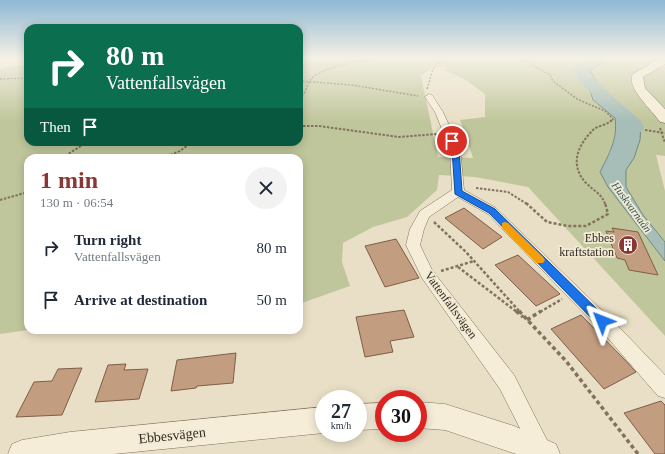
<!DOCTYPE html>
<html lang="en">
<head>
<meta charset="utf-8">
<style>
	:root { --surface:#fff; --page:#f2f2f3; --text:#1f2937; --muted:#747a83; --accent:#8a3635 }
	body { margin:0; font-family:Georgia,serif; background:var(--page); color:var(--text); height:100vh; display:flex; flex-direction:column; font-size:15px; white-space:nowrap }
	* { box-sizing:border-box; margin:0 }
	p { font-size:13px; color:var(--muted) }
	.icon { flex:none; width:22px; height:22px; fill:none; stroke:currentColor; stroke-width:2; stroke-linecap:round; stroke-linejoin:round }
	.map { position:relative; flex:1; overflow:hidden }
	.drawer { position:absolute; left:24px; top:154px; width:279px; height:180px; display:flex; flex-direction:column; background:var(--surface); border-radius:12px; box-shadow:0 2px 10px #0003 }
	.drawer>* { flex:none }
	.guide { position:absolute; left:24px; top:24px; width:279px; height:122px; border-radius:12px; box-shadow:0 2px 10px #0003; background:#0b6e4f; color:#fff; overflow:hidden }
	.speed { position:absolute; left:315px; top:390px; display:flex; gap:8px; font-size:20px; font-weight:700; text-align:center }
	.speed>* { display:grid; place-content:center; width:52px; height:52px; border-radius:50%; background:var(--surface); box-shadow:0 2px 10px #0003; line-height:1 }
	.speed small { font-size:10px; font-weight:400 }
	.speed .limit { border:6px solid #d22; background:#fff; color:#111 }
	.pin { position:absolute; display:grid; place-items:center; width:34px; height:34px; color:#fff; margin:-17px; border:2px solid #fff; border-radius:50%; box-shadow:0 1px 4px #0007 }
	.me { position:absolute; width:44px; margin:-22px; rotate:315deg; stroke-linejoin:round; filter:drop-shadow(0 0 3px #0008) }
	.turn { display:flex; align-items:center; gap:14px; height:84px; padding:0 16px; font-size:18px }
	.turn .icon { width:52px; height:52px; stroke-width:2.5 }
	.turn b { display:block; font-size:28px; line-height:34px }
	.then { display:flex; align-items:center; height:38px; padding:0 16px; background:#0003; gap:8px; font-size:15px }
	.round { display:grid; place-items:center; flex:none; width:42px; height:42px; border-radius:21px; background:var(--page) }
	.summary { display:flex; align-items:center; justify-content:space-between; height:68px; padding:0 16px }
	h1 { font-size:24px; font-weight:700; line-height:30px; color:var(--accent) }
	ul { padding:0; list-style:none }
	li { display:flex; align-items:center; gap:12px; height:52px; padding:0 16px }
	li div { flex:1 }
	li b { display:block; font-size:15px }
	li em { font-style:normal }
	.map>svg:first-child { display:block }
	.green { fill:#c0c69b; fill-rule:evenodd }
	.water { fill:#a7bdb7; stroke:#6f8a84 }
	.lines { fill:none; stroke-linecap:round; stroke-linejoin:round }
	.river { fill:#a7bdb7; fill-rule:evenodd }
	.building { fill:#c39d80; stroke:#7e5e46 }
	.minor-casing { stroke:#82725e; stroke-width:1 }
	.tertiary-casing { stroke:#82725e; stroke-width:1 }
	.secondary-casing { stroke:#645341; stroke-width:1 }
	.path-far3 { stroke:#82725e; stroke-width:1.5; stroke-dasharray:2 1.5; stroke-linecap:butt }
	.path-far2 { stroke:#82725e; stroke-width:2; stroke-dasharray:2.5 1.5; stroke-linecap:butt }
	.path-far1 { stroke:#82725e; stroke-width:2.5; stroke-dasharray:3 2; stroke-linecap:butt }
	.path { stroke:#82725e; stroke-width:3.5; stroke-dasharray:4 3; stroke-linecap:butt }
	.minor { fill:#f5edd8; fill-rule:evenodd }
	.tertiary { fill:#f5edd8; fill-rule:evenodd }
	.secondary { fill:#f5edd8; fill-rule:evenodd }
	.route { fill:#1a73e8; stroke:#114b97 }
	.slow { fill:#f59e0b }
	.labels { text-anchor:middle; stroke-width:3.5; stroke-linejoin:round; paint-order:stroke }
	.far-water-label { font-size:11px; font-style:italic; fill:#315251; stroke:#f1ead5 }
	.poi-label { font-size:12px; fill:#342a20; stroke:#f1ead5; text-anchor:end }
	.street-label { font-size:12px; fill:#342a20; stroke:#f1ead5 }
	.near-street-label { font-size:14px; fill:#342a20; stroke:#f1ead5 }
</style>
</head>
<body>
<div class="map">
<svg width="665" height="454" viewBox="0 0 665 454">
	<rect width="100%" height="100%" fill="#e9dfc6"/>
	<g class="green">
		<path d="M299 58H594L580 78 590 91 593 100 615 118C617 139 609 154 600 172L665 261V336L528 187 475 177 439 175 437 190 407 217 373 227 343 243 342 262 350 286 299 304V158H28V330L0 334V69L28 63V142H299ZM434 66 448 68 444 70 466 80 485 94V117L460 120 473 158 438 157 421 76Z"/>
		<path d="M604 58H665V156L656 155 665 191V242L643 215 626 187V170L634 158 641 123C618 106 603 98 590 71L601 63Z"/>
	</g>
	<path class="water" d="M594 58H604L601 63 590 71 608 99 641 123 640 140 634 158 626 170V187L643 215 665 242V261L608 187 600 172C609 154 618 139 615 118L593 100 590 91 580 78 583 64 593 61Z"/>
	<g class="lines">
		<path class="river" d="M587 58H603L588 70 602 87 641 121 644 128 641 132 635 134 629 132C627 129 626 126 624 124 608 104 584 93 573 69Z"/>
	</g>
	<g class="building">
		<path d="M464 208 502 237 483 249 445 218Z"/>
		<path d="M612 228 638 232 658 275 629 270 625 260 617 258 606 231 614 232Z"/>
		<path d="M396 239 419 278 385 287 365 246Z"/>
		<path d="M518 255 560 294 536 306 495 265Z"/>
		<path d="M404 310 414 337 390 341 393 352 365 357 356 317Z"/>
		<path d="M581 315 624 359 636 372 604 389 551 329Z"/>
		<path d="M236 353 233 383 197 386 196 388 171 391 177 360Z"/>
		<path d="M126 364 124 370 148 369 139 399 95 402 108 365Z"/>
		<path d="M82 368 62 415 16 417 34 382 52 381 58 369Z"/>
		<path d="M661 401 665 405V454H655L624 413Z"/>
	</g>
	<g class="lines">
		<g class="minor-casing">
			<path id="minor" d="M429 94 432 95 443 112 460 149 464 190 496 208 618 326 665 375V398L658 396 606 336 488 214 458 197 429 217 424 229 420 245 432 270 514 375 552 450 551 454H533L500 389 422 278 406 245 410 229 420 211 452 190 450 149 435 112 425 97Z"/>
		</g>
		<g class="tertiary-casing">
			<g id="tertiary">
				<path d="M418 402 445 404 514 426 556 444 560 454H516L445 430 418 428Z"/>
				<path d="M384 403V429L358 430V404Z"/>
				<path d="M324 407V433L114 454H8L12 444 22 440 70 432Z"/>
			</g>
		</g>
		<g class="secondary-casing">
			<path id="secondary" d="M661 58H665V64L643 77 645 88 665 109V123L660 122C653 111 625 87 633 74Z"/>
		</g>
		<g class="path-far3">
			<path d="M520 58 550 75 553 81 577 99 605 111 613 119 611 121"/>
			<path d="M0 79 28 78"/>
			<path d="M299 81 352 85 418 96"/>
			<path d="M427 89 433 69 445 58"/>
			<path d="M299 98C307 94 306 84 312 78 327 65 360 62 379 58"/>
		</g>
		<g class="path-far2">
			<path d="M299 126H319L399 137 437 134"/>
			<path d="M660 128 665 143"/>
			<path d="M645 130 665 133"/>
			<path d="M62 158 87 142"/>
			<path d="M163 158 180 151 192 142"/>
			<path d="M476 188 508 192 527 204"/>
			<path d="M0 200 28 192"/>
			<path d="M605 204C602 194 594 191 587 184 569 166 577 146 593 130 598 125 606 126 612 120"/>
		</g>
		<g class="path-far1">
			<path d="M526 203 547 222 568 226H586L608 214 605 203"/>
			<path d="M434 222 466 252 520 312"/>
			<path d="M458 267 517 312"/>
			<path d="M441 271 474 261"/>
			<path d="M540 312 562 299"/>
		</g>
		<g class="path">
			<path d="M516 311 523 317"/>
			<path d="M519 311 566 361 638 454"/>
			<path d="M527 320 541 311"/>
		</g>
		<use href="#minor" class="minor"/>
		<use href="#tertiary" class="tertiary"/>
		<use href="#secondary" class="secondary"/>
	</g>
	<linearGradient id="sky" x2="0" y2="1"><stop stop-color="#8eb8d4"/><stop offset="0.48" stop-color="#f5f1e5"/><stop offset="1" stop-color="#f5f1e5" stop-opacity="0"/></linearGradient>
	<rect width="665" height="121" fill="url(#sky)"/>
	<path class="route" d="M450 140H454L459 149 462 191 495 209 606 318 608 321 606 325 602 326 598 325 489 213 455 194 452 149Z"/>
	<path class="slow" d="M505 222 508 223 543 257 545 260 543 263H536L502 228V223Z"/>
	<defs>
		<g id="building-disc" transform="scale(1)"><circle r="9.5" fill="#8a3635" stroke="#f1ead5"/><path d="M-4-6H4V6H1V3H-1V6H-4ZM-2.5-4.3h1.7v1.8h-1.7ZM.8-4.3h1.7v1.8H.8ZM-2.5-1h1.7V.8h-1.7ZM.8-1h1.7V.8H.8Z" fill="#fff"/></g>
	</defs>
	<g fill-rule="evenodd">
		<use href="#building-disc" x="628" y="245"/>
	</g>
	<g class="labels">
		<g class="far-water-label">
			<text transform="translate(632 207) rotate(54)" y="4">Huskvarnaån</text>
		</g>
		<g class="poi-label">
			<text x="614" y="242">Ebbes<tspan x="614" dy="14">kraftstation</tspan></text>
		</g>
		<g class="street-label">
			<text transform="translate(451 305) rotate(54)" y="4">Vattenfallsvägen</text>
		</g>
		<g class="near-street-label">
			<text transform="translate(172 435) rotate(-6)" y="5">Ebbesvägen</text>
		</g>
	</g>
</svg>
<div class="speed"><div>27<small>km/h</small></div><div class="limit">30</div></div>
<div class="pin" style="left:452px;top:141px;background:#d93025"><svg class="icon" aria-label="arrive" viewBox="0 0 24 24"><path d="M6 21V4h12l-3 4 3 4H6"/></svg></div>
<svg class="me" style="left:602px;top:321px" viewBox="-20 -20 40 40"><path d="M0-17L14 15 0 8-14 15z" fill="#1a73e8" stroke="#fff" stroke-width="4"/></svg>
<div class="guide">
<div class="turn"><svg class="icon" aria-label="right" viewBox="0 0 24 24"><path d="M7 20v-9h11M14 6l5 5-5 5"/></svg><div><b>80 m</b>Vattenfallsvägen</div></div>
<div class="then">Then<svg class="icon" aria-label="arrive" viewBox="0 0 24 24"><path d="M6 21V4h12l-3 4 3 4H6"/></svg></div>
</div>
<section class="drawer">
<div class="summary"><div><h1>1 min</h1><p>130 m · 06:54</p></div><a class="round"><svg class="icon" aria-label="close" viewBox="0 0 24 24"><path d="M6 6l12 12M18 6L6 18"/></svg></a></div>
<ul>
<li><svg class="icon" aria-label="right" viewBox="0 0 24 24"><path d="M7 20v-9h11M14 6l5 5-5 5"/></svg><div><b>Turn right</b><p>Vattenfallsvägen</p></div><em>80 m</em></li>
<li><svg class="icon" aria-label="arrive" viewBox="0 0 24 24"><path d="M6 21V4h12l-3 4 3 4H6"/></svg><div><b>Arrive at destination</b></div><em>50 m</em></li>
</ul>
</section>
</div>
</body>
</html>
